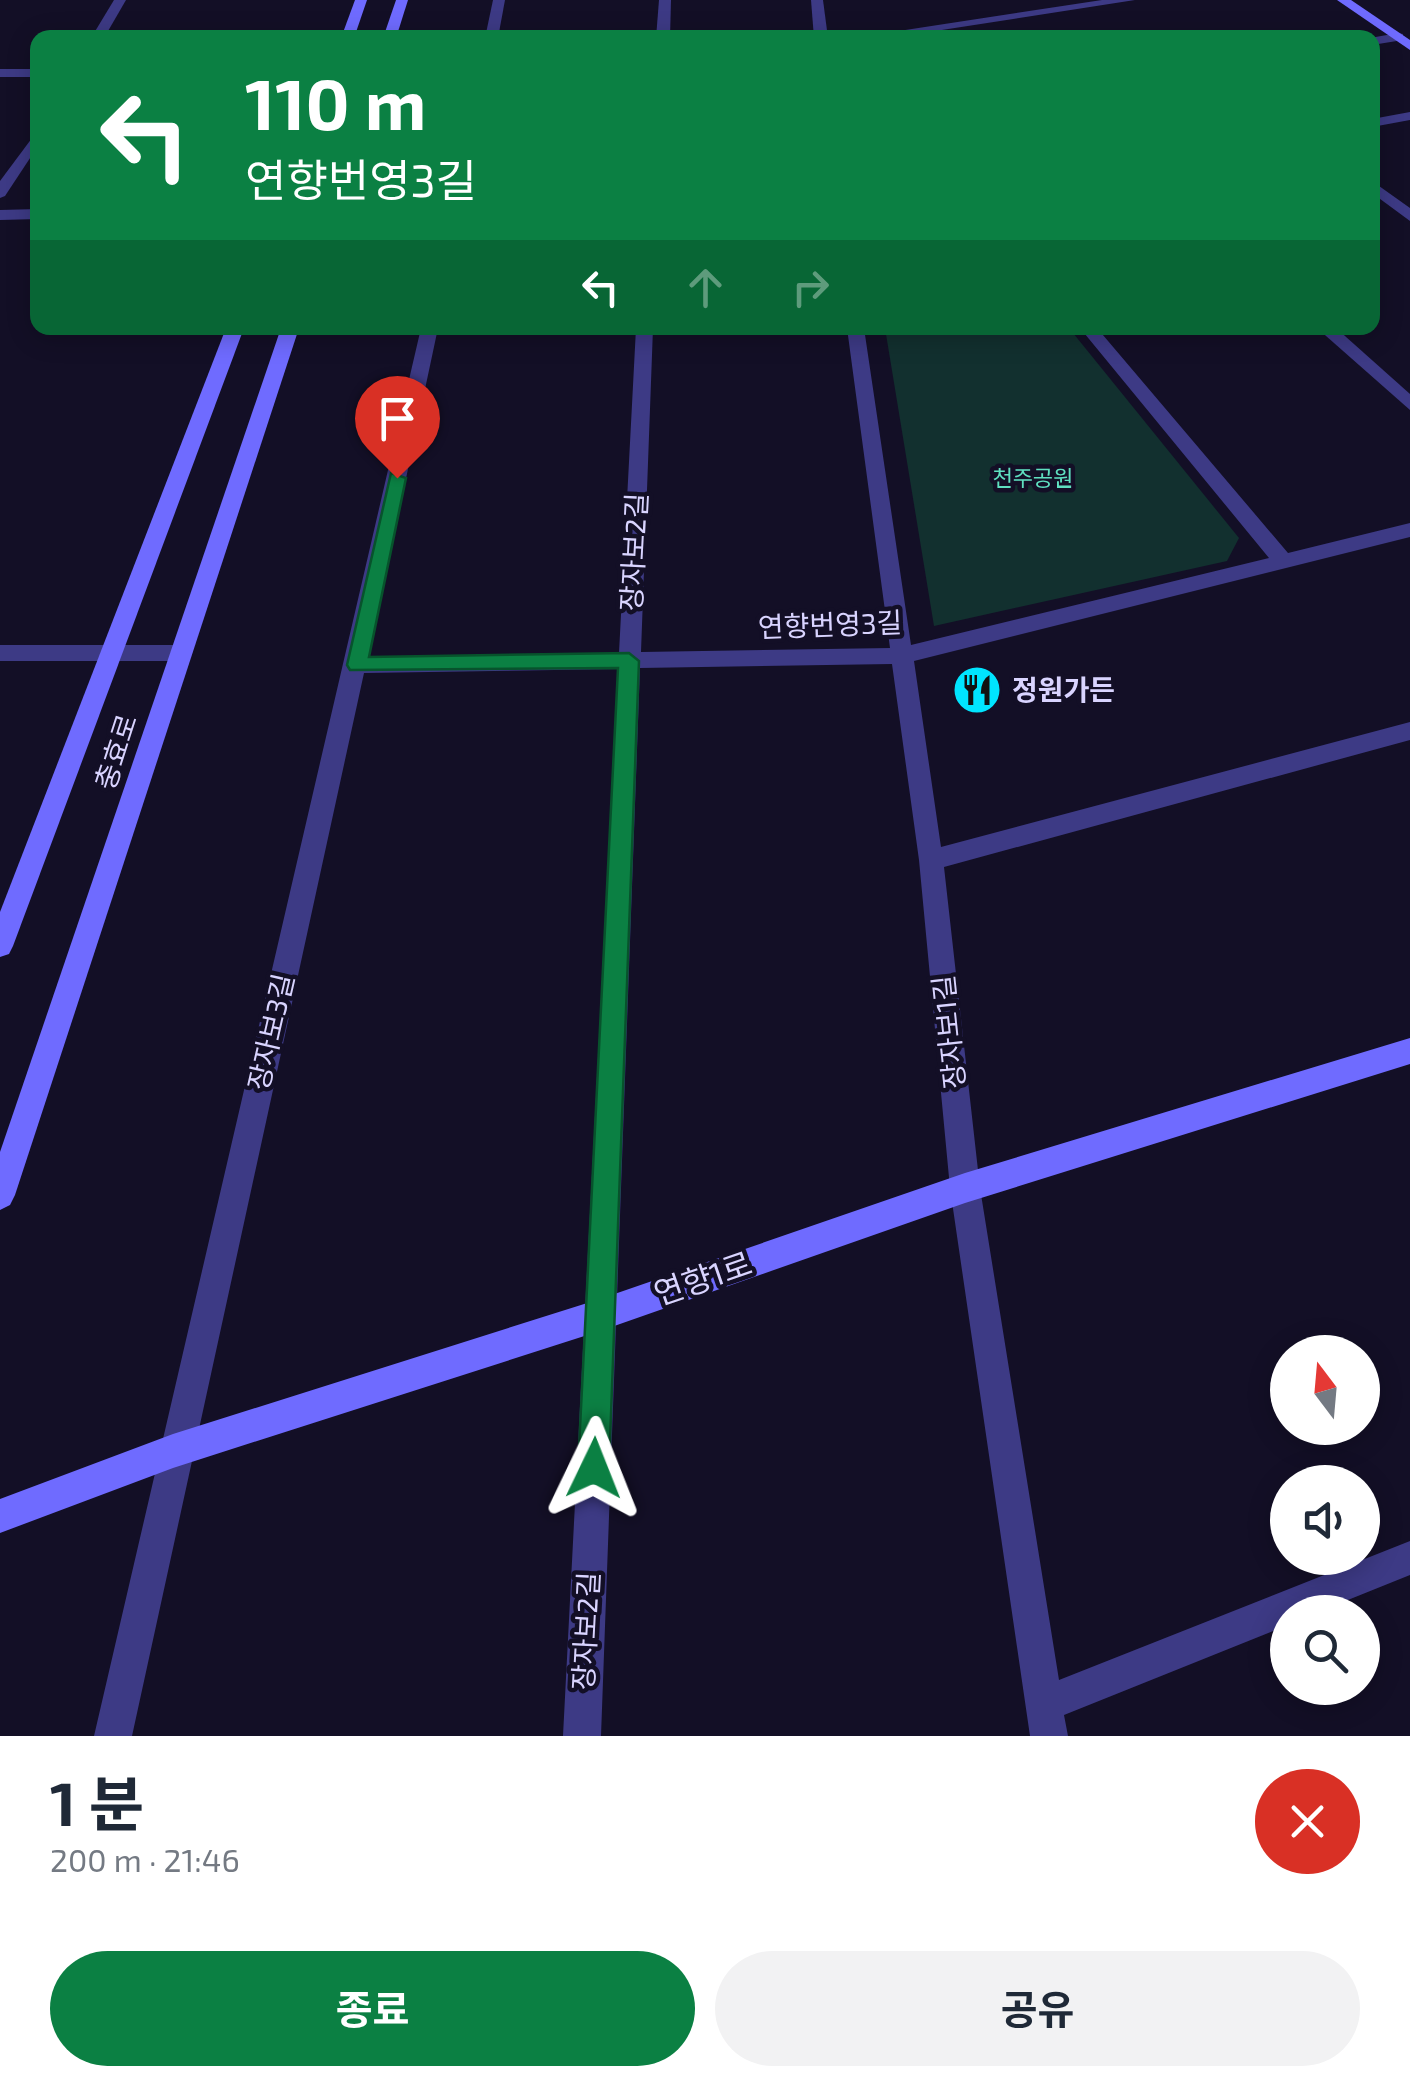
<!DOCTYPE html>
<html lang="ko">
<head>
<meta charset="utf-8">
<style>
	:root { --surface:#fff; --page:#f2f2f3; --text:#1f2937; --muted:#747a83; --accent:#0b8043 }
	body { margin:0; font-family:"Exo 2","Noto Sans KR",sans-serif; background:var(--page); color:var(--text); height:100vh; display:flex; flex-direction:column; font-size:38px; white-space:nowrap }
	* { box-sizing:border-box; margin:0 }
	p { font-size:32px; color:var(--muted) }
	.icon { flex:none; width:55px; height:55px; fill:none; stroke:currentColor; stroke-width:2; stroke-linecap:round; stroke-linejoin:round }
	.map { position:relative; height:1736px; overflow:hidden }
	.panel { display:flex; flex-direction:column; background:var(--surface); flex:1 }
	.panel>* { flex:none }
	.guide { position:absolute; left:30px; top:30px; width:1350px; height:305px; border-radius:20px; box-shadow:0 5px 25px #0003; background:#0b8043; color:#fff; overflow:hidden }
	.needle { width:65px; rotate:344deg }
	.tools { position:absolute; left:1270px; top:1335px; display:grid; gap:20px }
	.tools a { display:grid; place-items:center; width:110px; height:110px; border-radius:50%; background:var(--surface); box-shadow:0 5px 25px #0003; font-size:50px }
	.pin { position:absolute; display:grid; place-items:center; width:85px; height:85px; color:#fff; margin:-102px -42px; border-radius:50% 50% 50% 0; rotate:-45deg; box-shadow:0 0 10px #0007 }
	.pin .icon { rotate:45deg }
	.me { position:absolute; width:110px; margin:-55px; rotate:2deg; stroke-linejoin:round; filter:drop-shadow(0 0 8px #0008) }
	.turn { display:flex; align-items:center; gap:35px; height:210px; padding:0 50px; font-size:45px }
	.turn .icon { width:130px; height:130px; stroke-width:2.5 }
	.turn b { display:block; font-size:70px; line-height:85px }
	.lanes { display:flex; align-items:center; height:95px; padding:0 50px; background:#0003; justify-content:center; gap:50px; direction:ltr }
	.lanes .off { opacity:.35 }
	.round { display:grid; place-items:center; flex:none; width:105px; height:105px; border-radius:52px; background:var(--page) }
	.summary { display:flex; align-items:center; justify-content:space-between; height:170px; padding:0 50px }
	h1 { font-size:60px; font-weight:700; line-height:75px }
	.action { display:flex; gap:20px; margin-top:auto; padding:20px 50px }
	.action a { flex:1; height:115px; border-radius:60px; background:var(--accent); color:#fff; font-size:40px; font-weight:700; line-height:115px; text-align:center }
	.action a+a { background:var(--page); color:var(--text) }
	.map>svg:first-child { display:block }
	.green { fill:#12302f }
	.lines { fill:none; stroke-linecap:round; stroke-linejoin:round }
	.street { fill:#3d3a85; fill-rule:evenodd }
	.secondary { fill:#6f6bff; fill-rule:evenodd }
	.route { fill:#0b8043; stroke:#07532c; stroke-width:2.5 }
	.labels { text-anchor:middle; stroke-width:9; stroke-linejoin:round; paint-order:stroke }
	.far-park-label { font-size:22px; fill:#5fe0c0; stroke:#130f26 }
	.street-label { font-size:28px; fill:#d9d4ff; stroke:#130f26 }
	.poi-label { font-size:28px; font-weight:bold; fill:#d9d4ff; stroke:#130f26; text-anchor:start }
	.near-street-label { font-size:32px; fill:#d9d4ff; stroke:#130f26 }
</style>
</head>
<body>
<div class="map">
<svg width="1410" height="1736" viewBox="0 0 1410 1736">
	<rect width="100%" height="100%" fill="#130f26"/>
	<path class="green" d="M885 328H1069L1239 538 1227 561 934 626Z"/>
	<g class="lines">
		<g class="street">
			<path d="M114 0H126L104 38H91Z"/>
			<path d="M493 0H505L498 38H485Z"/>
			<path d="M659 0H671L670 38H656Z"/>
			<path d="M811 0H823L828 38H814Z"/>
			<path d="M1102 0H1135L890 38H853Z"/>
			<path d="M1398 33 1403 34V40L1372 45 1370 38Z"/>
			<rect x="0" y="69" width="38" height="8"/>
			<path d="M1410 112V120L1372 127V119Z"/>
			<path d="M38 130V146L5 196 0 198V181Z"/>
			<path d="M1372 181 1410 208V221L1372 193Z"/>
			<path d="M38 209V219L0 220V210Z"/>
			<path d="M421 328H438L368 657 619 653 636 328H653L641 652 890 648 847 328H864L911 645 1269 558 1080 328H1097L1288 553 1410 523V537L914 661 941 847 1410 722V740L944 867 980 1188 1059 1680 1410 1541V1575L1318 1612H1288V1625L1064 1715 1068 1736H1030L950 1188 919 860 892 664 640 668 601 1736H563L618 669 364 673 132 1736H94Z"/>
			<path d="M1317 328H1336L1410 394V410Z"/>
			<path d="M0 645H181L192 653 181 661H0Z"/>
		</g>
		<g class="secondary">
			<path d="M355 0H367L354 38H341Z"/>
			<path d="M396 0H408L396 38H383Z"/>
			<path d="M1337 0H1351L1410 40V50Z"/>
			<path d="M226 328H244L13 946 9 954 0 957V912Z"/>
			<path d="M281 328H299L15 1195 10 1205 0 1210V1152Z"/>
			<path d="M1410 1038V1064L965 1203 600 1331 173 1468 0 1533V1499L173 1434 600 1299 965 1173Z"/>
		</g>
	</g>
	<path class="route" d="M391 473 406 478 369 657 629 653 639 661 609 1468 604 1479 594 1484 583 1479 578 1468 618 668 350 670 347 665Z"/>
	<defs>
		<g id="restaurant-disc" transform="scale(2.5)"><circle r="9.5" fill="#00e5ff" stroke="#130f26"/><path d="M-5-6h1v4h1v-4h1v4h1v-4h1v5L-1.5 .5V6h-2V.5L-5-1ZM5-6V6H3V1.5H1.5Q1.5-4 5-6Z" fill="#111"/></g>
	</defs>
	<g fill-rule="evenodd">
		<use href="#restaurant-disc" x="977" y="690"/>
	</g>
	<g class="labels">
		<g class="far-park-label">
			<text x="1033" y="486">천주공원</text>
		</g>
		<g class="street-label">
			<text transform="translate(634 552) rotate(-87)" y="10">장자보2길</text>
			<text transform="translate(830 625) rotate(-2)" y="10">연향번영3길</text>
			<text transform="translate(116 752) rotate(-72)" y="10">충효로</text>
			<text transform="translate(271 1032) rotate(-77)" y="10">장자보3길</text>
			<text transform="translate(949 1032) rotate(-96)" y="10">장자보1길</text>
			<text transform="translate(586 1631) rotate(-87)" y="10">장자보2길</text>
		</g>
		<g class="poi-label">
			<text x="1012" y="700">정원가든</text>
		</g>
		<g class="near-street-label">
			<text transform="translate(703 1279) rotate(-19)" y="11">연향1로</text>
		</g>
	</g>
</svg>
<div class="tools">
<a><svg class="needle" viewBox="-14 -14 28 28"><path d="M0-13l5 13h-10z" fill="#e53935"/><path d="M0 13l5-13h-10z" fill="#747a83"/></svg></a>
<a><svg class="icon" aria-label="sound" viewBox="0 0 24 24"><path d="M4 9h4l5-4v14l-5-4H4zM17 9q2 3 0 6"/></svg></a>
<a><svg class="icon" aria-label="search" viewBox="0 0 24 24"><circle cx="10" cy="10" r="6"/><path d="M15 15l6 6"/></svg></a>
</div>
<div class="pin" style="left:397px;top:478px;background:#d93025"><svg class="icon" aria-label="arrive" viewBox="0 0 24 24"><path d="M6 21V4h12l-3 4 3 4H6"/></svg></div>
<svg class="me" style="left:594px;top:1468px" viewBox="-20 -20 40 40"><path d="M0-17L14 15 0 8-14 15z" fill="#0b8043" stroke="#fff" stroke-width="4"/></svg>
<div class="guide">
<div class="turn"><svg class="icon" aria-label="left" viewBox="0 0 24 24"><path d="M17 20v-9H6M10 6l-5 5 5 5"/></svg><div><b>110 m</b>연향번영3길</div></div>
<div class="lanes"><svg class="icon" aria-label="left" viewBox="0 0 24 24"><path d="M17 20v-9H6M10 6l-5 5 5 5"/></svg><svg class="icon off" aria-label="ahead" viewBox="0 0 24 24"><path d="M12 20V5M6 11l6-6 6 6"/></svg><svg class="icon off" aria-label="right" viewBox="0 0 24 24"><path d="M7 20v-9h11M14 6l5 5-5 5"/></svg></div>
</div>
</div>
<section class="panel">
<div class="summary"><div><h1>1 분</h1><p>200 m · 21:46</p></div><a class="round" style="background:#d93025;color:#fff"><svg class="icon" aria-label="close" viewBox="0 0 24 24"><path d="M6 6l12 12M18 6L6 18"/></svg></a></div>
<div class="action"><a>종료</a><a>공유</a></div>
</section>
</body>
</html>
